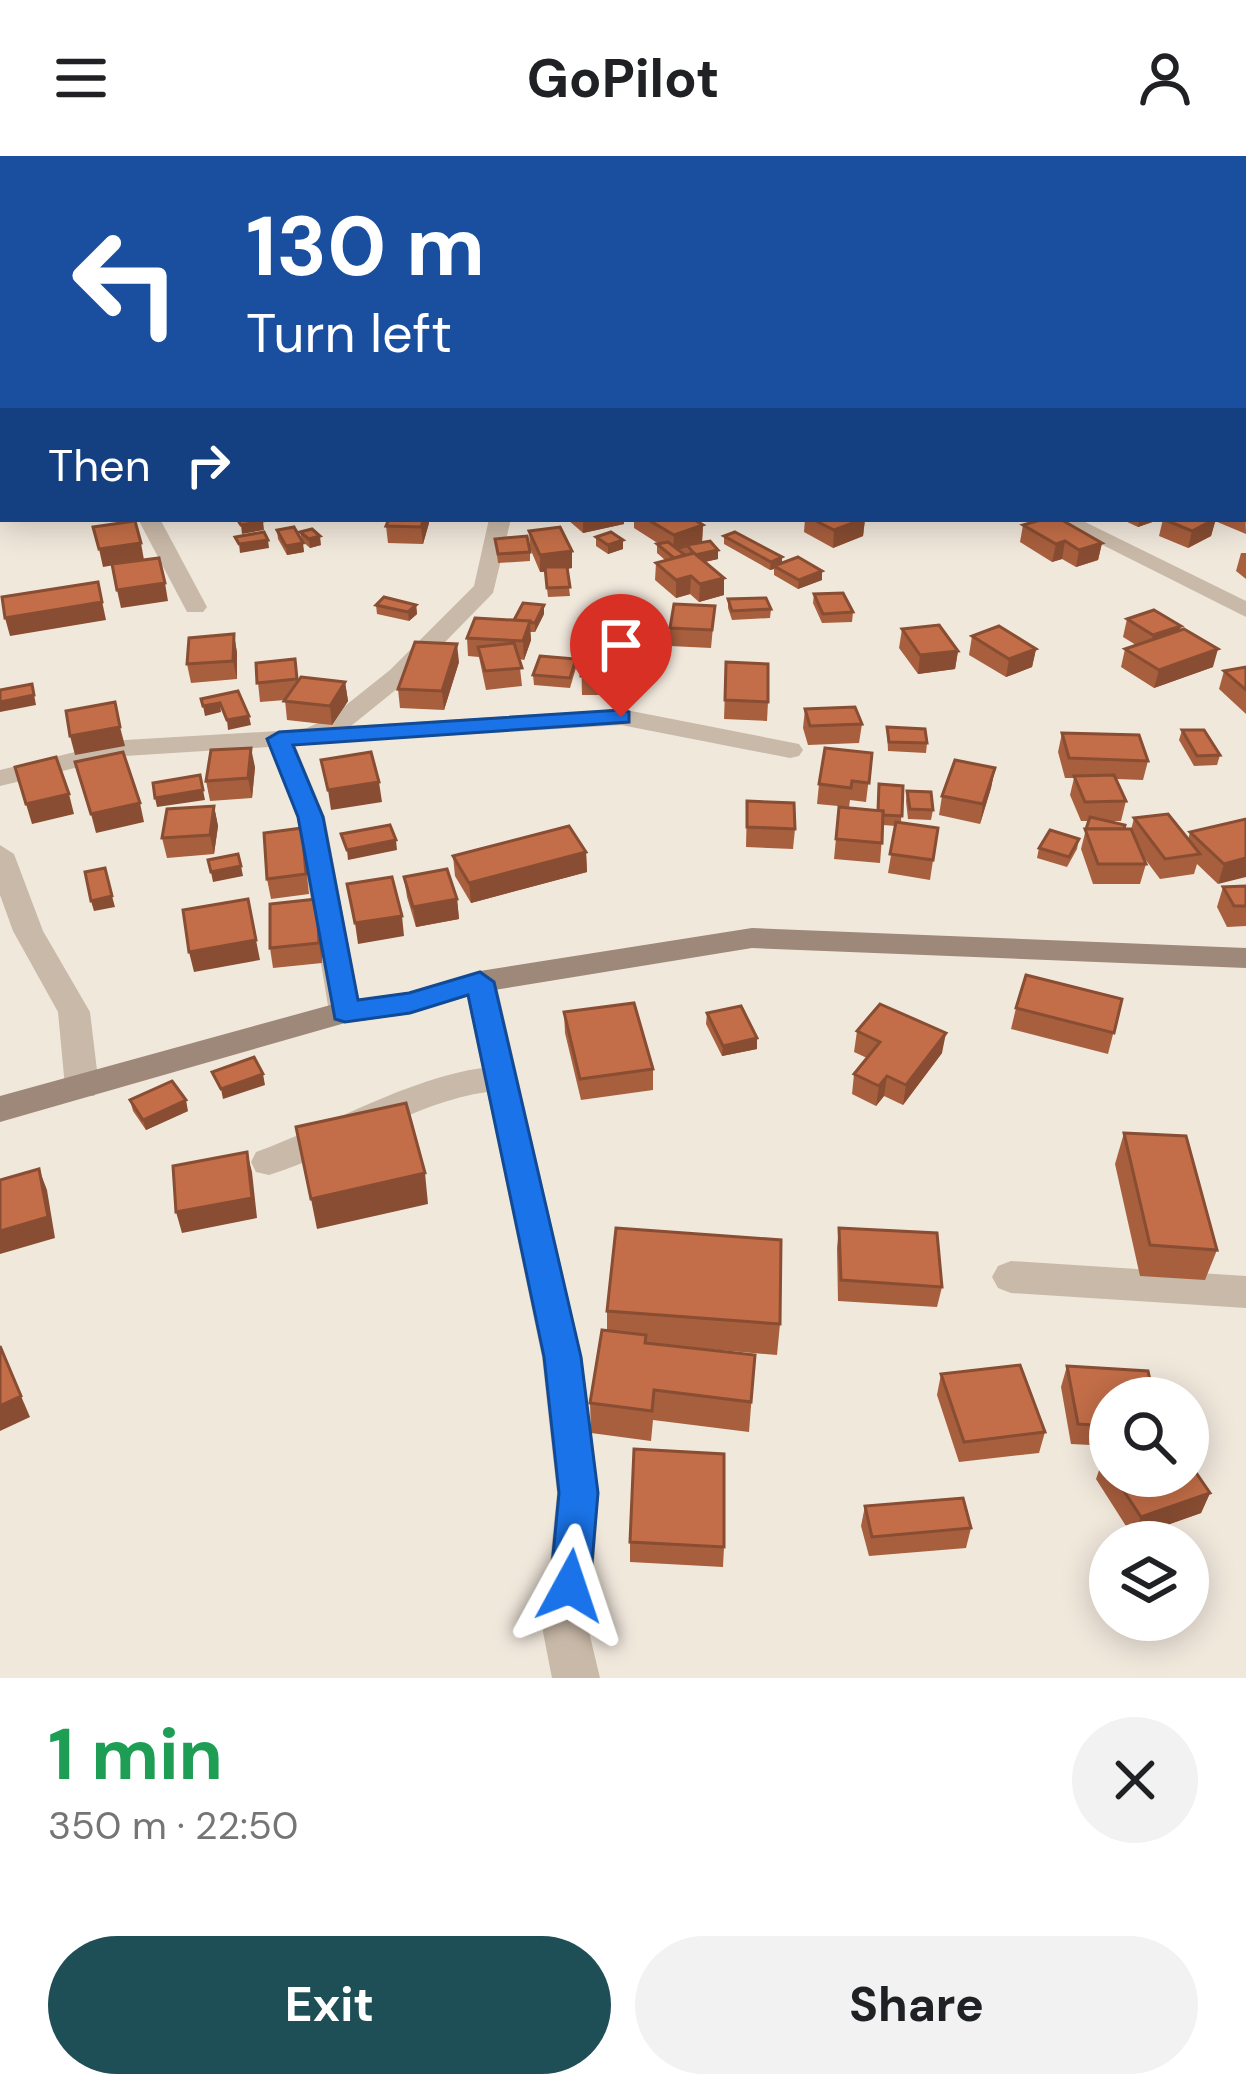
<!DOCTYPE html>
<html lang="en">
<head>
<meta charset="utf-8">
<style>
	:root { --surface:#fff; --page:#f2f2f2; --text:#202124; --muted:#757577; --accent:#1e4f57 }
	body { margin:0; font-family:"DM Sans",sans-serif; background:var(--page); color:var(--text); height:100vh; display:flex; flex-direction:column; font-size:45px; white-space:nowrap }
	* { box-sizing:border-box; margin:0 }
	p { font-size:39px; color:var(--muted) }
	.icon { flex:none; width:66px; height:66px; fill:none; stroke:currentColor; stroke-width:2; stroke-linecap:round; stroke-linejoin:round }
	.map { position:relative; height:1522px; overflow:hidden }
	.panel { display:flex; flex-direction:column; background:var(--surface); flex:1 }
	.panel>* { flex:none }
	.banner { position:absolute; left:0px; top:0px; width:1248px; height:366px; box-shadow:0 6px 30px #0003; background:#1a4fa0; color:#fff; overflow:hidden }
	.controls { position:absolute; left:1089px; top:1221px; display:grid; gap:24px }
	.controls a { display:grid; place-items:center; width:120px; height:120px; border-radius:50%; background:var(--surface); box-shadow:0 6px 30px #0003; font-size:60px }
	.pin { position:absolute; display:grid; place-items:center; width:102px; height:102px; color:#fff; margin:-123px -51px; border-radius:50% 50% 50% 0; rotate:-45deg; box-shadow:0 0 12px #0007 }
	.pin .icon { rotate:45deg }
	.me { position:absolute; width:132px; margin:-66px; rotate:5deg; stroke-linejoin:round; filter:drop-shadow(0 0 9px #0008) }
	.turn { display:flex; align-items:center; gap:42px; height:252px; padding:0 48px; font-size:54px }
	.turn .icon { width:156px; height:156px; stroke-width:2.5 }
	.turn b { display:block; font-size:84px; line-height:102px }
	.then { display:flex; align-items:center; height:114px; padding:0 48px; background:#0003; gap:24px; font-size:45px }
	.round { display:grid; place-items:center; flex:none; width:126px; height:126px; border-radius:63px; background:var(--page) }
	.head { display:flex; align-items:center; justify-content:space-between; height:204px; padding:0 48px }
	h1 { font-size:72px; font-weight:700; line-height:90px; color:#1e9e55 }
	.cta { display:flex; gap:24px; margin-top:auto; padding:24px 48px }
	.cta a { flex:1; height:138px; border-radius:72px; background:var(--accent); color:#fff; font-size:48px; font-weight:700; line-height:138px; text-align:center }
	.cta a+a { background:var(--page); color:var(--text) }
	header { display:flex; justify-content:space-between; align-items:center; height:156px; padding:0 48px; background:var(--surface); font-size:54px; font-weight:700 }
	.map>svg:first-child { display:block }
	.lines { fill:none; stroke-linecap:round; stroke-linejoin:round }
	.street { fill:#c9b9a8; fill-rule:evenodd }
	.secondary { fill:#9d8879; fill-rule:evenodd }
	.wall { fill:#a85f3e }
	.shaded-wall { fill:#884d32 }
	.building { fill:#c36e48; stroke:#884d32; stroke-width:3 }
	.route { fill:#1a73e8; stroke:#114b97; stroke-width:3 }
</style>
</head>
<body>
<header><svg class="icon" aria-label="menu" viewBox="0 0 24 24"><path d="M4 6h16M4 12h16M4 18h16"/></svg>GoPilot<svg class="icon" aria-label="person" viewBox="0 0 24 24"><circle cx="12" cy="8" r="4"/><path d="M4 21q1-7 8-7t8 7"/></svg></header>
<div class="map">
<svg width="1246" height="1522" viewBox="0 0 1246 1522">
	<rect width="100%" height="100%" fill="#f1e8dc"/>
	<g class="lines">
		<g class="street">
			<path d="M0 0H22L3 3 0 8Z"/>
			<path d="M190 0H203L206 3H192Z"/>
			<path d="M628 0H640L641 3H627Z"/>
			<rect x="1245" y="71" width="1" height="8"/>
			<path d="M1246 138V149H1245V138Z"/>
			<rect x="0" y="199" width="3" height="11"/>
			<rect x="1245" y="207" width="1" height="11"/>
			<rect x="0" y="308" width="3" height="12"/>
			<path d="M138 363H160L207 451 203 456H187Z"/>
			<path d="M489 363H511L493 437 408 524 351 570 621 553 799 588 803 594 799 600 790 602 621 569 295 589 325 661 361 856 356 864H334L329 856 297 661 269 591 125 600 0 630V614L125 584 279 575 307 572 331 561 390 514 474 430Z"/>
			<path d="M1051 363H1079L1246 445V461Z"/>
			<path d="M0 689 14 698 43 775 90 856 99 931 94 940H70L65 931 58 856 13 775 0 739Z"/>
			<path d="M480 815 491 819 496 826 582 1201 599 1337 589 1476 600 1522H552L543 1476 557 1337 542 1201 487 936C414 946 341 997 269 1019L256 1016 251 1006 256 996C328 970 409 922 482 912L464 826 469 819Z"/>
			<path d="M1011 1105 1246 1120V1152L1011 1137 998 1132 992 1121 998 1110Z"/>
		</g>
		<path class="secondary" d="M752 772 1246 792V812L752 792 482 836 410 858 345 867 0 966V940L345 845 409 836 480 815Z"/>
	</g>
	<g class="wall">
		<path d="M1245 341 1246 378 1215 365 1211 380 1188 392 1159 380 1163 363H1245Z"/>
		<path d="M567 363H624V368L583 377Z"/>
		<path d="M634 363H693L703 369 702 386 718 403 705 406 724 422V439L699 446 690 438 676 442 655 424 656 407 665 404 657 397V388H659L634 372Z"/>
		<path d="M805 363H865L863 380 833 392 804 376Z"/>
		<path d="M1121 363H1161L1138 371Z"/>
		<path d="M429 367 423 388 388 387 386 370Z"/>
		<path d="M1023 369 1102 387 1098 404 1076 411 1062 403 1052 406 1020 386Z"/>
		<path d="M277 374 302 384 300 376 321 389 310 392 302 385 304 396 287 399 278 383Z"/>
		<path d="M529 375 572 412 567 413 570 440 548 441 545 416H540L530 392Z"/>
		<path d="M724 380 782 401V407L822 415V424L798 433 774 419V413L770 414 724 388Z"/>
		<path d="M596 381 623 393 608 398 596 390Z"/>
		<path d="M495 383 530 396V405L498 407Z"/>
		<path d="M1241 397H1246V423L1236 415Z"/>
		<path d="M814 438 853 456 852 466 822 467 813 447Z"/>
		<path d="M728 443 771 453 770 462 732 464 728 452Z"/>
		<path d="M376 449H416L417 458 409 465 377 458Z"/>
		<path d="M715 450 711 492 670 490V472Z"/>
		<path d="M544 458 535 476H530L531 484 524 504 519 503 522 530 486 534 479 501 468 500 467 482 514 464Z"/>
		<path d="M1127 463 1181 470 1179 474 1213 511 1154 532 1121 511 1125 493 1136 489 1123 481Z"/>
		<path d="M902 473 958 495 955 513 918 518 899 492Z"/>
		<path d="M234 478 237 497V523L191 527 187 508Z"/>
		<path d="M972 480 1036 493 1032 511 1006 521 969 499Z"/>
		<path d="M635 497 636 539H582L581 498Z"/>
		<path d="M576 503V512L570 532 534 529 533 519Z"/>
		<path d="M459 506 444 554 400 552 398 533Z"/>
		<path d="M726 506 768 546 767 565 724 563Z"/>
		<path d="M256 507 298 524 345 526 348 545 332 569 287 564 285 544 260 546Z"/>
		<path d="M1246 511V558L1219 533 1224 515Z"/>
		<path d="M805 553 862 568 859 587 808 589 803 572Z"/>
		<path d="M887 571 927 587 926 597 888 595Z"/>
		<path d="M1182 574 1220 599 1217 609 1194 610 1179 584Z"/>
		<path d="M1062 577 1148 605 1143 624 1116 623 1126 645 1121 665H1106L1124 673 1131 674 1134 662 1188 684 1190 676 1246 663 1218 728 1197 708 1194 718 1160 723 1142 699 1146 708 1140 728H1093L1081 693 1088 665H1081L1070 639 1074 622H1065L1058 596Z"/>
		<path d="M872 597 866 646 850 644 849 651 817 648 819 628Z"/>
		<path d="M255 611 252 642 210 645 206 625Z"/>
		<path d="M995 612 991 632 980 668 939 659 942 640Z"/>
		<path d="M903 630 901 666 938 672 930 724 888 717 896 670 883 669 880 707 834 703 839 651 877 655Z"/>
		<path d="M907 635 933 654 931 664 908 663 906 645Z"/>
		<path d="M747 645 795 673 793 693 746 691Z"/>
		<path d="M214 650 218 670 214 698 167 702 162 682Z"/>
		<path d="M302 672 309 738 271 743 267 723Z"/>
		<path d="M1079 683 1077 693 1067 711 1037 702 1039 692Z"/>
		<path d="M586 696 587 716 471 747 455 720 453 700Z"/>
		<path d="M404 721 457 743 459 763 416 771 407 741Z"/>
		<path d="M1246 730V770L1227 771 1217 751 1223 731Z"/>
		<path d="M320 763 322 807 273 812 270 792Z"/>
		<path d="M1122 843 1108 898 1011 873 1016 852Z"/>
		<path d="M564 856 653 913V934L581 944 565 877Z"/>
		<path d="M707 857 757 893 722 900 706 868Z"/>
		<path d="M857 875 942 897 903 949 884 940 876 950 852 938 854 918 867 902 854 896Z"/>
		<path d="M130 944 188 955 146 974 133 955Z"/>
		<path d="M1124 977 1217 1094 1205 1124 1140 1120 1115 1008Z"/>
		<path d="M839 1072 942 1131 937 1151 838 1145 837 1092Z"/>
		<path d="M607 1155 780 1168 777 1199 684 1191 755 1199 749 1276 653 1264 651 1285 591 1277 590 1247 607 1175Z"/>
		<path d="M1067 1210 1110 1242V1290L1071 1288 1061 1231Z"/>
		<path d="M941 1218 1045 1276 1039 1297 959 1306 937 1239Z"/>
		<path d="M1110 1300V1320H1188L1210 1337 1201 1357 1133 1381 1096 1323 1103 1303Z"/>
		<path d="M865 1350 971 1372 966 1392 869 1400 861 1370Z"/>
		<path d="M630 1386 724 1391 723 1411 630 1406Z"/>
	</g>
	<g class="shaded-wall">
		<path d="M542 0H566V2L542 3Z"/>
		<path d="M424 363H429V367L423 388 421 371Z"/>
		<path d="M583 363H624V368L583 377Z"/>
		<path d="M865 363 863 380 833 392 834 374Z"/>
		<path d="M1140 363H1161L1138 371Z"/>
		<path d="M1216 363 1211 380 1188 392 1192 375Z"/>
		<path d="M263 365 264 374 242 378 241 369Z"/>
		<path d="M703 369 702 386 673 396 674 379Z"/>
		<path d="M320 380 321 389 310 392 309 383Z"/>
		<path d="M268 384 269 392 240 397 239 388Z"/>
		<path d="M623 384V393L608 398V389Z"/>
		<path d="M1065 385 1062 403 1052 406 1056 388Z"/>
		<path d="M141 387 144 404 103 411 99 393Z"/>
		<path d="M303 387 304 396 287 399 286 390Z"/>
		<path d="M1102 387 1098 404 1076 411 1079 394Z"/>
		<path d="M718 394V403L695 408V399Z"/>
		<path d="M572 395V412L540 416V399Z"/>
		<path d="M782 401V410H774V413L770 414 771 406Z"/>
		<path d="M822 415V424L798 433 799 424Z"/>
		<path d="M691 420 690 438 676 442V424Z"/>
		<path d="M724 422V439L699 446 700 428Z"/>
		<path d="M98 426 106 464 10 480 5 462Z"/>
		<path d="M165 427 168 445 121 452 117 434Z"/>
		<path d="M416 449 417 458 409 465 408 456Z"/>
		<path d="M544 449V458L535 476V467Z"/>
		<path d="M530 465 531 484 524 504 523 485Z"/>
		<path d="M1181 470 1176 488 1149 497 1153 479Z"/>
		<path d="M234 478 237 497V523L233 505Z"/>
		<path d="M457 488 459 506 444 554 442 535Z"/>
		<path d="M1036 493 1032 511 1006 521 1009 503Z"/>
		<path d="M1218 493 1213 511 1154 532 1159 514Z"/>
		<path d="M958 495 955 513 918 518 920 499Z"/>
		<path d="M345 526 348 545 332 569 330 550Z"/>
		<path d="M32 528 36 549 0 556V546Z"/>
		<path d="M220 547 221 556 205 560 203 550Z"/>
		<path d="M249 560 251 569 228 574 227 564Z"/>
		<path d="M120 571 125 590 75 599 70 580Z"/>
		<path d="M251 592 255 611 252 642 248 622Z"/>
		<path d="M995 612 991 632 980 668 983 648Z"/>
		<path d="M379 626 382 646 331 654 328 634Z"/>
		<path d="M203 634 205 644 157 651 155 642Z"/>
		<path d="M69 638 74 658 32 668 26 648Z"/>
		<path d="M140 647 144 666 96 677 91 658Z"/>
		<path d="M214 650 218 670 214 698 210 679Z"/>
		<path d="M396 684 397 694 348 704 347 694Z"/>
		<path d="M586 696 587 716 471 747 469 727Z"/>
		<path d="M1246 702V721L1218 728 1224 708Z"/>
		<path d="M241 710 243 720 213 726 211 716Z"/>
		<path d="M112 740 115 751 94 755 91 745Z"/>
		<path d="M317 743 320 763 322 807 319 787Z"/>
		<path d="M457 743 459 763 416 771 413 751Z"/>
		<path d="M402 760 404 780 358 788 355 767Z"/>
		<path d="M256 784 260 804 194 816 189 796Z"/>
		<path d="M946 877 942 897 903 949 906 929Z"/>
		<path d="M757 882V893L722 900 723 890Z"/>
		<path d="M263 918 265 929 223 943 221 933Z"/>
		<path d="M887 920 884 940 876 950 879 930Z"/>
		<path d="M186 944 188 955 146 974 143 964Z"/>
		<path d="M247 996 252 1016 257 1062 182 1077 176 1056Z"/>
		<path d="M39 1013 47 1034 55 1082 0 1098V1075Z"/>
		<path d="M425 1017 428 1048 317 1073 311 1043Z"/>
		<path d="M21 1240 30 1261 0 1275V1250Z"/>
		<path d="M1210 1337 1201 1357 1133 1381 1141 1361Z"/>
	</g>
	<g class="building">
		<path d="M237 363H262L263 365 241 369Z"/>
		<path d="M389 363H424L421 371 386 370Z"/>
		<path d="M647 363H693L703 369 674 379Z"/>
		<path d="M812 363H864L834 374Z"/>
		<path d="M1044 363H1060L1102 387 1079 394 1065 385 1056 388 1023 369Z"/>
		<path d="M1163 363H1215L1192 375Z"/>
		<path d="M135 365 141 387 99 393 93 371Z"/>
		<path d="M294 371 303 387 286 390 277 374Z"/>
		<path d="M560 371 572 395 540 399 529 375Z"/>
		<path d="M312 373 320 380 309 383 300 376Z"/>
		<path d="M264 376 268 384 239 388 235 381Z"/>
		<path d="M611 376 623 384 608 389 596 381Z"/>
		<path d="M735 376 782 401 771 406 724 380Z"/>
		<path d="M527 380 530 396 498 398 495 383Z"/>
		<path d="M710 385 718 394 695 399 687 389Z"/>
		<path d="M668 386 685 399 674 402 657 388Z"/>
		<path d="M694 397 724 422 700 428 691 420 676 424 656 407Z"/>
		<path d="M798 401 822 415 799 424 774 410Z"/>
		<path d="M159 402 165 427 117 434 112 408Z"/>
		<path d="M545 411H567L570 431 547 432Z"/>
		<path d="M98 426 102 446 5 462 2 441Z"/>
		<path d="M843 437 853 456 823 458 814 438Z"/>
		<path d="M384 441 416 449 408 456 376 449Z"/>
		<path d="M766 442 771 453 732 455 728 443Z"/>
		<path d="M523 447 544 449 535 467 514 464Z"/>
		<path d="M674 448 715 450 712 474 670 472Z"/>
		<path d="M1154 454 1181 470 1153 479 1127 463Z"/>
		<path d="M475 462 530 465 523 485 467 482Z"/>
		<path d="M939 469 958 495 920 499 902 473Z"/>
		<path d="M999 470 1036 493 1009 503 972 480Z"/>
		<path d="M1184 473 1218 493 1159 514 1125 493Z"/>
		<path d="M234 478 233 505 187 508 189 482Z"/>
		<path d="M415 486 457 488 442 535 398 533Z"/>
		<path d="M514 487 522 512 485 515 478 491Z"/>
		<path d="M635 497 636 520H581V498Z"/>
		<path d="M540 500 576 503 570 522 533 519Z"/>
		<path d="M295 503 297 523 257 527 256 507Z"/>
		<path d="M726 506 768 508V546L725 544Z"/>
		<path d="M1246 511V534L1224 515Z"/>
		<path d="M301 521 345 526 330 550 284 545Z"/>
		<path d="M32 528 34 539 0 546V534Z"/>
		<path d="M238 535 249 560 227 564 220 547 203 550 201 543Z"/>
		<path d="M115 546 120 571 70 580 66 555Z"/>
		<path d="M855 551 862 568 810 570 805 553Z"/>
		<path d="M887 571 925 573 927 587 889 586Z"/>
		<path d="M1182 574H1204L1220 599 1197 600Z"/>
		<path d="M1062 577 1139 579 1148 605 1069 602Z"/>
		<path d="M251 592 248 622 206 625 211 594Z"/>
		<path d="M825 592 872 597 869 627 852 625 851 632 819 628Z"/>
		<path d="M123 596 140 647 91 658 75 606Z"/>
		<path d="M371 596 379 626 328 634 321 604Z"/>
		<path d="M56 601 69 638 26 648 15 611Z"/>
		<path d="M955 604 995 612 983 648 942 640Z"/>
		<path d="M200 619 203 634 155 642 153 627Z"/>
		<path d="M1114 619 1126 645 1085 646 1074 620Z"/>
		<path d="M879 628 903 630 902 660 883 659V655H878Z"/>
		<path d="M907 635 931 636 933 654 910 653Z"/>
		<path d="M747 645 794 647 795 673 747 671Z"/>
		<path d="M214 650 210 679 162 682 167 653Z"/>
		<path d="M839 651 883 655 882 687 836 683Z"/>
		<path d="M1168 658 1200 698 1165 703 1134 662Z"/>
		<path d="M1090 661 1125 669 1124 673H1086Z"/>
		<path d="M1246 663V702L1224 708 1190 676Z"/>
		<path d="M896 666 938 672 933 704 890 698Z"/>
		<path d="M390 669 396 684 347 694 341 678Z"/>
		<path d="M569 670 586 696 469 727 453 700Z"/>
		<path d="M302 672 306 718 267 723 264 677Z"/>
		<path d="M1085 673H1131L1146 708H1098Z"/>
		<path d="M1050 674 1079 683 1069 701 1039 692Z"/>
		<path d="M238 698 241 710 211 716 208 704Z"/>
		<path d="M105 712 112 740 91 745 85 716Z"/>
		<path d="M447 713 457 743 413 751 404 721Z"/>
		<path d="M392 721 402 760 355 767 347 728Z"/>
		<path d="M1246 730V750H1234L1223 731Z"/>
		<path d="M248 743 256 784 189 796 183 754Z"/>
		<path d="M317 743 319 787 270 792V748Z"/>
		<path d="M1026 819 1122 843 1114 877 1016 852Z"/>
		<path d="M634 847 653 913 580 923 564 856Z"/>
		<path d="M880 848 946 877 906 929 887 920 879 930 854 918 880 886 857 875Z"/>
		<path d="M741 850 757 882 723 890 707 857Z"/>
		<path d="M254 901 263 918 221 933 212 916Z"/>
		<path d="M172 925 186 944 143 964 130 944Z"/>
		<path d="M406 947 425 1017 311 1043 296 971Z"/>
		<path d="M1124 977 1186 980 1217 1094 1150 1089Z"/>
		<path d="M247 996 252 1042 176 1056 173 1010Z"/>
		<path d="M39 1013 48 1061 0 1075V1024Z"/>
		<path d="M616 1072 781 1084 780 1168 607 1155Z"/>
		<path d="M839 1072 937 1077 942 1131 841 1124Z"/>
		<path d="M602 1174 646 1179 645 1187 755 1199 751 1246 654 1234 652 1255 590 1247Z"/>
		<path d="M0 1190 21 1240 0 1250Z"/>
		<path d="M1020 1209 1045 1276 964 1286 941 1218Z"/>
		<path d="M1067 1210 1148 1215 1154 1242H1110V1270L1078 1268Z"/>
		<path d="M634 1293 724 1298V1391L630 1386Z"/>
		<path d="M1188 1305 1210 1337 1141 1361 1114 1320H1188Z"/>
		<path d="M963 1342 971 1372 872 1381 865 1350Z"/>
	</g>
	<path class="route" d="M621 554 629 556V566L293 589 323 661 358 844 409 837 480 816 494 826 581 1201 598 1337 590 1430 584 1444 570 1449 556 1444 550 1430 559 1337 544 1201 468 839 410 857 345 866 335 863 298 661 267 583 279 576Z"/>
</svg>
<div class="controls">
<a><svg class="icon" aria-label="search" viewBox="0 0 24 24"><circle cx="10" cy="10" r="6"/><path d="M15 15l6 6"/></svg></a>
<a><svg class="icon" aria-label="layers" viewBox="0 0 24 24"><path d="M12 4l9 5-9 5-9-5zM3 14l9 5 9-5"/></svg></a>
</div>
<div class="pin" style="left:621px;top:561px;background:#d93025"><svg class="icon" aria-label="arrive" viewBox="0 0 24 24"><path d="M6 21V4h12l-3 4 3 4H6"/></svg></div>
<svg class="me" style="left:570px;top:1430px" viewBox="-20 -20 40 40"><path d="M0-17L14 15 0 8-14 15z" fill="#1a73e8" stroke="#fff" stroke-width="4"/></svg>
<div class="banner">
<div class="turn"><svg class="icon" aria-label="left" viewBox="0 0 24 24"><path d="M17 20v-9H6M10 6l-5 5 5 5"/></svg><div><b>130 m</b>Turn left</div></div>
<div class="then">Then<svg class="icon" aria-label="right" viewBox="0 0 24 24"><path d="M7 20v-9h11M14 6l5 5-5 5"/></svg></div>
</div>
</div>
<section class="panel">
<div class="head"><div><h1>1 min</h1><p>350 m · 22:50</p></div><a class="round"><svg class="icon" aria-label="close" viewBox="0 0 24 24"><path d="M6 6l12 12M18 6L6 18"/></svg></a></div>
<div class="cta"><a>Exit</a><a>Share</a></div>
</section>
</body>
</html>
